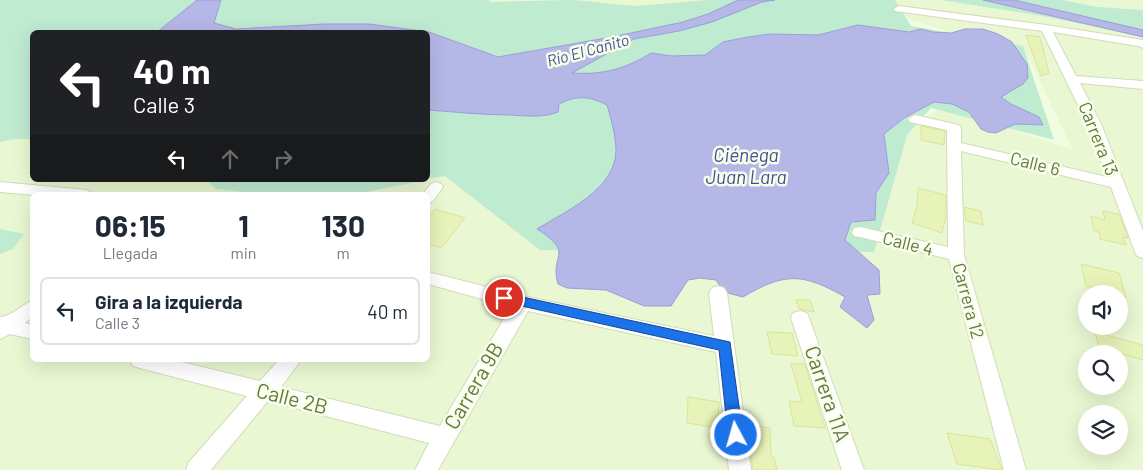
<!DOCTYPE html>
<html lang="es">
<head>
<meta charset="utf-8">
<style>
	:root { --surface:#fff; --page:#f6f6f7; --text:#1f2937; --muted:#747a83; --line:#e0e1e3 }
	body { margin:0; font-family:Barlow,sans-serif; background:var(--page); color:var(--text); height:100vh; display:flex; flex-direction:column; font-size:19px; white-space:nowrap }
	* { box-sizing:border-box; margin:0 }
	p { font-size:16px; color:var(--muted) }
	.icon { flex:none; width:28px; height:28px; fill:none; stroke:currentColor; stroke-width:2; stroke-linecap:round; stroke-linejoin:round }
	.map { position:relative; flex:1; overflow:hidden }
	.panel { position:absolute; left:30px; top:192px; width:400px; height:170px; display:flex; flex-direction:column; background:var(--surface); border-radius:8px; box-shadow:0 5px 20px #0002 }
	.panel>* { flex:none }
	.guide { position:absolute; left:30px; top:30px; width:400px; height:152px; border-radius:8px; box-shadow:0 5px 20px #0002; background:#202124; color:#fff; overflow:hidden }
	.tools { position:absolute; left:1078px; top:285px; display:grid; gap:10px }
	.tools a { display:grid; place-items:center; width:50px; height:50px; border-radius:50%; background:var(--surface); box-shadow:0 5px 20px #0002; font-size:25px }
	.pin { position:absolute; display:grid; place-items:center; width:42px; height:42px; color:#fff; margin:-21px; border:2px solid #fff; border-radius:50%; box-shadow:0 1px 5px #0007 }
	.me { position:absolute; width:55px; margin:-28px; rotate:354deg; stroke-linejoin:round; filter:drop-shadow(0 0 4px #0008) }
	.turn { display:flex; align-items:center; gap:18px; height:105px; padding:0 20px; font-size:22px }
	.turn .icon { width:65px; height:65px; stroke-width:2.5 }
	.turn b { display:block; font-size:35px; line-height:42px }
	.lanes { display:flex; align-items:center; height:48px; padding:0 20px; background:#0003; justify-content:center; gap:25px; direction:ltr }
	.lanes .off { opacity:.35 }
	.eta { display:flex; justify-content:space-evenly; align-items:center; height:85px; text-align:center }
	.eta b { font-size:30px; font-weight:700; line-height:35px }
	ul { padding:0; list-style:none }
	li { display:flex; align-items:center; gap:15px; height:68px; margin:0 10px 8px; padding:0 10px; border:2px solid var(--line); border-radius:8px }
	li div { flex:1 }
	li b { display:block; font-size:19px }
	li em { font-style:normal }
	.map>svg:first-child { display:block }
	.residential { fill:#e9f7d2; fill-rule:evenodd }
	.green { fill:#bfebd1 }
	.water { fill:#b5b8e7; stroke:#9b9ed9 }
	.building { fill:#e7f3b8; stroke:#d8e698 }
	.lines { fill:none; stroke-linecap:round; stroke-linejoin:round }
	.street-casing { stroke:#d2dcb8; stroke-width:2 }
	.street { fill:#fff; fill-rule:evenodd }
	.route { fill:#1a73e8; stroke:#114b97 }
	.labels { text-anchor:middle; stroke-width:5; stroke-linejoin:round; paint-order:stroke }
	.far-water-label { font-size:16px; font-style:italic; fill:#494b9e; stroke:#f6ffe8 }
	.street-label { font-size:18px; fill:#6d7547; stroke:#f6ffe8 }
	.water-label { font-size:19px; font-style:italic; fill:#494b9e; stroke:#f6ffe8 }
	.near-street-label { font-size:21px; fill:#6d7547; stroke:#f6ffe8 }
</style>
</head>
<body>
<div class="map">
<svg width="1143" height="470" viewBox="0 0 1143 470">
	<rect width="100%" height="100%" fill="#f1fde1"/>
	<path class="residential" d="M400 0H1143V470H0V104L32 114V180H238L285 195H32V360H428V195H291L366 180H428V168L874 150 942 107 1073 150 1028 57 899 16 645 9ZM1086 294H1119V326H1086ZM1086 354H1119V386H1086ZM1086 414H1119V446H1086Z"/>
	<g class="green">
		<path d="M0 0H488L491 2 573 0 635 6 709 0H895L911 26 1023 46 1054 140 931 108 907 135 874 252 540 250 445 176 428 179V32H32V139H15L0 142Z"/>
		<path d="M941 0H1062L1097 7 1143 10V37L1043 16Z"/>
		<path d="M207 180H425L352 195H274L215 189Z"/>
		<path d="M0 229 24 234 13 249 0 254Z"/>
	</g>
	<g class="water">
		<path d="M197 0H221L214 23 236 29 324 24H369L429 32 498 57 612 37 683 22 708 14 738 0H775L762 2 712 22 679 31 634 39 572 73C602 75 626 69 651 53L672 56 705 55 723 42 748 37 770 34 818 35 858 25 909 32 921 29 933 32 951 33 965 29H983L998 34 1012 42 1027 64 1028 78 1023 84 1001 97 1011 104 1039 117 1043 125 1015 124 996 133 988 132 981 129 969 112 952 104 934 102 904 118 884 134 889 173 876 193 875 220 851 222 845 240 879 270 880 294 867 295 874 320 867 328 840 307 845 297C803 273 785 272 743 297L724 292 716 280 700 278 688 280 671 306H644L606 290 567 288 558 284C549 254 576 254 537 229 566 211 615 190 616 151 616 136 611 119 607 105 589 96 577 95 559 104L558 112C543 118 526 116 511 115 483 115 455 112 428 110V32H157Z"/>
		<path d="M983 0H1014L1143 30V37Z"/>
	</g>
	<g class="building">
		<path d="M1026 35 1040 37 1049 73 1041 76Z"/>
		<path d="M921 126 945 131 944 145 921 140Z"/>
		<path d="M918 188 946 195V216L942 233 912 223 917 206Z"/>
		<path d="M964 207 981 211 983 225 966 221Z"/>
		<path d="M435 209 465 218 441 248 428 244V219Z"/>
		<path d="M1103 211 1119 214 1128 238 1123 237 1126 245 1100 239 1099 232 1094 231 1091 216 1105 220Z"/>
		<path d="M1081 264 1119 273 1126 297 1086 286Z"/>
		<path d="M796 300H810L814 312 799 309Z"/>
		<path d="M767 332 792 333 798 356 772 354Z"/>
		<path d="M1095 332 1143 345V360L1099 348Z"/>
		<path d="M791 364H805L825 428 794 426 789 401 802 402Z"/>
		<path d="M688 397 719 402 718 428 687 423Z"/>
		<path d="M747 424 770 428 771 456 774 457 777 470H753Z"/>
		<path d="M947 433 990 439 1002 470 957 464Z"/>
	</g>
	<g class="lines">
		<g class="street-casing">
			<g id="street">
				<path d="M899 6 1046 25 1143 40V48L1138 46 1053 32 1076 76 1143 81V89L1080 83 1102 126 1143 231V258L1137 256 1135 252 1111 187 961 151 964 255 1026 470H1004L949 259 860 237 854 236 852 232 854 228 860 227 948 247 947 130 910 122 908 119 915 115 959 125 961 128V143L1107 177 1088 126 1042 31 895 11 894 9Z"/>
				<path d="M0 182 86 190 91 192 94 195H35L0 192Z"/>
				<path d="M436 182 441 184 443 187 433 201 428 203V195H422L431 184Z"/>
				<path d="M428 272 523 296 714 336 709 293 712 288 718 286 724 288 727 293 751 470H729L716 352 528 311 438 470H415L429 443 268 401 211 470H186L189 462 247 396 140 368 133 366 130 360H173L260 381 279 360H301L281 387 440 426 511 307 428 284Z"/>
				<path d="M32 301V317L25 323 32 325V339L10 334 0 339V317C11 317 21 305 32 301Z"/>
				<path d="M800 311 807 313 809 318 864 470H842L791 318 793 313Z"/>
			</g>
		</g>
		<use href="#street" class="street"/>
	</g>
	<path class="route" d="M504 293 730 342 743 435 741 440 736 442 730 440 728 435 719 350 499 301 498 298 499 294Z"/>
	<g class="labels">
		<g class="far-water-label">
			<text transform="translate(588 50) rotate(-15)" y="6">Río El Cañito</text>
		</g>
		<g class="street-label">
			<text transform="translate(1098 139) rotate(68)" y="6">Carrera 13</text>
			<text transform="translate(1035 164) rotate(14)" y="6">Calle 6</text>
			<text transform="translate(908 244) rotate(14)" y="6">Calle 4</text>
			<text transform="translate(968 301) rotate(75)" y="6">Carrera 12</text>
		</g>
		<g class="water-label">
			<text x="746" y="162">Ciénega<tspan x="746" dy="22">Juan Lara</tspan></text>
		</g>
		<g class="near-street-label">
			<text transform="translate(474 386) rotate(-60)" y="7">Carrera 9B</text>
			<text transform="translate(827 394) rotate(71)" y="7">Carrera 11A</text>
			<text transform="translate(292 399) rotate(14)" y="7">Calle 2B</text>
		</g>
	</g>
</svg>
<div class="tools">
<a><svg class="icon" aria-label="sound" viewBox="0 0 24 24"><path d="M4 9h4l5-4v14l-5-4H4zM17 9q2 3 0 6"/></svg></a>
<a><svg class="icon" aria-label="search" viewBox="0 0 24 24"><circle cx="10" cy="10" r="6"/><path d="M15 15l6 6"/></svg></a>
<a><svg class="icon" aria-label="layers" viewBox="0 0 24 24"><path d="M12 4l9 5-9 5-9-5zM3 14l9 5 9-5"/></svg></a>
</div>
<div class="pin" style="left:504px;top:298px;background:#d93025"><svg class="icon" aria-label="arrive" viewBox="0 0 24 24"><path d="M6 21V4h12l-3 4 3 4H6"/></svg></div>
<svg class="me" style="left:736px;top:435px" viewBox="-20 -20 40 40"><circle r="17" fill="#1a73e8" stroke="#fff" stroke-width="3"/><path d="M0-11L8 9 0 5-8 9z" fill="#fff"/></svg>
<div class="guide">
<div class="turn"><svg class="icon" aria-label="left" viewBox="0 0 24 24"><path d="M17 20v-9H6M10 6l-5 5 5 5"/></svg><div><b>40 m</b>Calle 3</div></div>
<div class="lanes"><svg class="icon" aria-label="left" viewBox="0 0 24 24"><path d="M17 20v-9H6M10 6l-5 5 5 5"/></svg><svg class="icon off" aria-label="ahead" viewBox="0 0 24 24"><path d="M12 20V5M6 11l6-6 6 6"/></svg><svg class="icon off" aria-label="right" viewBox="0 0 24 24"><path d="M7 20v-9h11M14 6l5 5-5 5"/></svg></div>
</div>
<section class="panel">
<div class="eta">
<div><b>06:15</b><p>Llegada</p></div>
<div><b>1</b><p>min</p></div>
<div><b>130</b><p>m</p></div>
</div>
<ul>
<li><svg class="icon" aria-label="left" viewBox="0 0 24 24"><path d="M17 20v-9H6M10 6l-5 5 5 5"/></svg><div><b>Gira a la izquierda</b><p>Calle 3</p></div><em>40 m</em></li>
</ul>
</section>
</div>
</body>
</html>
